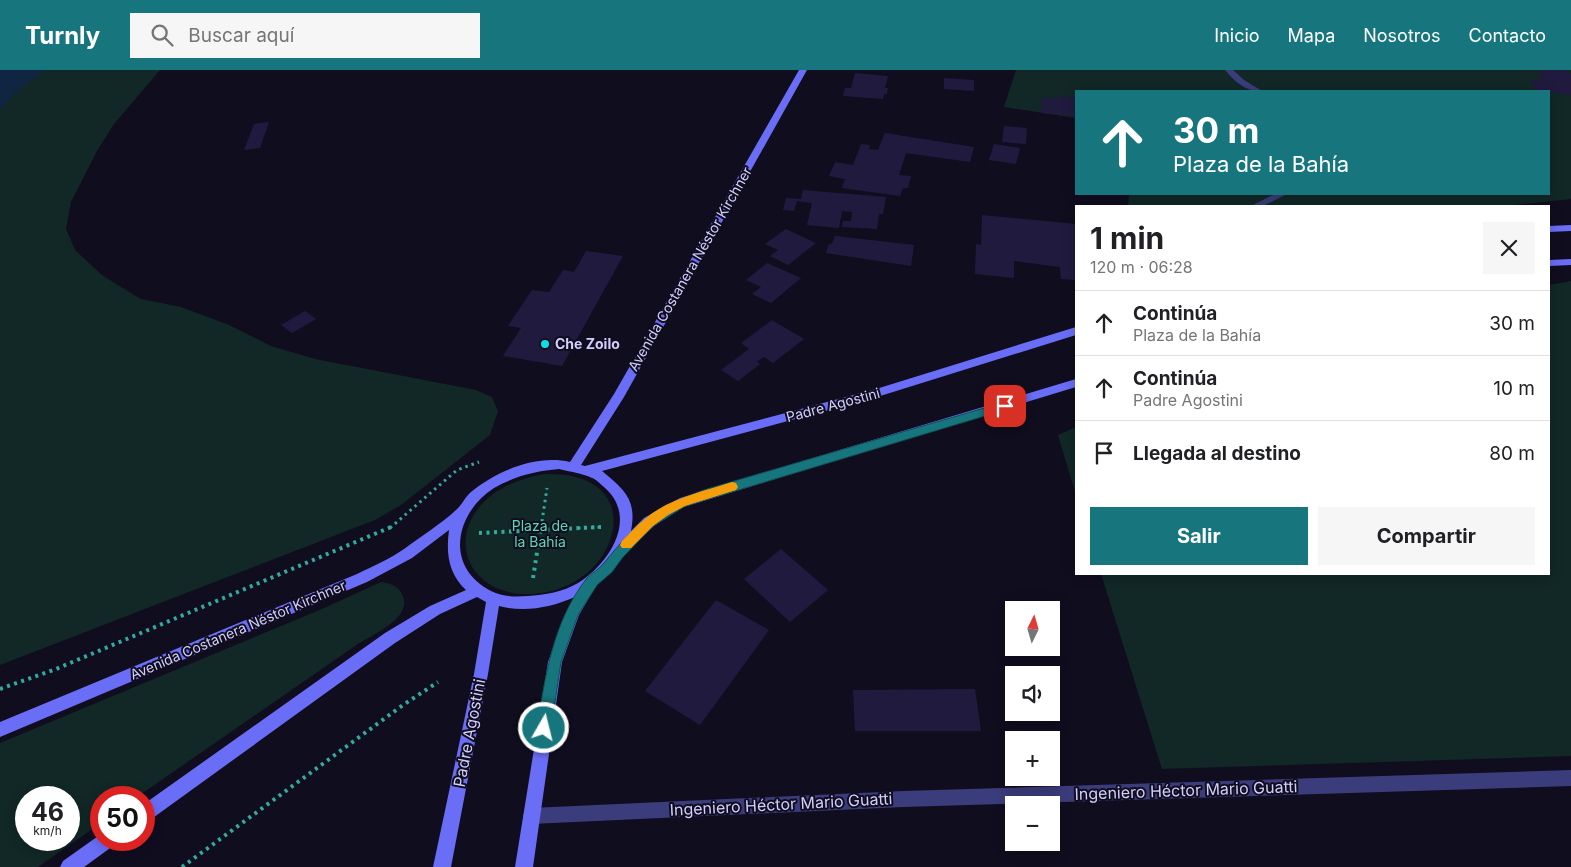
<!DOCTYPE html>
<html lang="es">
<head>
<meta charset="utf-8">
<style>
	:root { --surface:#fff; --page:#f6f6f6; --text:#202124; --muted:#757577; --line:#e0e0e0; --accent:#17767d }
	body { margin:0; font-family:Inter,sans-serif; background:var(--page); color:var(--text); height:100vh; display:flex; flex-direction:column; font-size:19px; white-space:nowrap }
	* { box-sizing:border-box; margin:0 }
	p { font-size:16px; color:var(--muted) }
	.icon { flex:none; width:28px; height:28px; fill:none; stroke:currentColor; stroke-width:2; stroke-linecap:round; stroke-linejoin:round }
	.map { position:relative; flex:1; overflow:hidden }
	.panel { position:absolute; left:1075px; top:135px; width:475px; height:370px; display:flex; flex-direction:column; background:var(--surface); border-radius:0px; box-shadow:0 2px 12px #0003 }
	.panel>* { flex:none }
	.banner { position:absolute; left:1075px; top:20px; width:475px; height:105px; border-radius:0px; box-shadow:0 2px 12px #0003; background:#17767d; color:#fff; overflow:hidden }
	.needle { width:32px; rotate:5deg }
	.controls { position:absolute; left:1005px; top:531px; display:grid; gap:10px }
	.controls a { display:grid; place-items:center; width:55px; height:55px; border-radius:0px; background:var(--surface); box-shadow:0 2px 12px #0003; font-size:25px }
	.speed { position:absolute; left:15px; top:716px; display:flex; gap:10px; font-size:25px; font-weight:700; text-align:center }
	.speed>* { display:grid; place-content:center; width:65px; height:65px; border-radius:50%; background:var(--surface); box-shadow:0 2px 12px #0003; line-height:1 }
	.speed small { font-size:12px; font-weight:400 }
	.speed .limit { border:8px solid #d22; background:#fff; color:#111 }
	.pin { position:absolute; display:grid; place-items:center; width:42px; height:42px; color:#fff; margin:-21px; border-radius:10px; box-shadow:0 2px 8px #0006 }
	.me { position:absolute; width:55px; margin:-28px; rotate:8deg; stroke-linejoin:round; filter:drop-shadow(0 0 4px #0008) }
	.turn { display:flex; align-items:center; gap:18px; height:105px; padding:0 15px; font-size:22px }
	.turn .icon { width:65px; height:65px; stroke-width:2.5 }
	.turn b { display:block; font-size:35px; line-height:42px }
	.round { display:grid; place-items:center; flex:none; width:52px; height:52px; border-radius:0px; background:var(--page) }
	.summary { display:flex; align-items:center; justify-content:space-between; height:85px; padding:0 15px }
	h1 { font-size:30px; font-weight:700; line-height:38px }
	.primary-button { display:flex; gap:10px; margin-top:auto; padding:10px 15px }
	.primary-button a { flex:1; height:58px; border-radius:0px; background:var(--accent); color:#fff; font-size:20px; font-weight:700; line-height:58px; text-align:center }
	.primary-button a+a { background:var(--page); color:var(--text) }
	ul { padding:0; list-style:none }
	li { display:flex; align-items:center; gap:15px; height:65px; padding:0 15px; border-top:1px solid var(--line) }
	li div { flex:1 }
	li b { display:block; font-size:19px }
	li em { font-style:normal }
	header { display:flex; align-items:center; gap:30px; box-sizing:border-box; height:70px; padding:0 25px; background:var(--accent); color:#fff }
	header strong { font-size:24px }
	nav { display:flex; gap:28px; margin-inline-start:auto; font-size:18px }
	.search { width:350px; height:45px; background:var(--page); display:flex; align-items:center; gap:12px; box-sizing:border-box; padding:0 18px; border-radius:0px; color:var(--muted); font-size:19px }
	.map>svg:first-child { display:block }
	.green { fill:#112826; fill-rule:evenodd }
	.water { fill:#0f2542 }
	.building { fill:#201b3e }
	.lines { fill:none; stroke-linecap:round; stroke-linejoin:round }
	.path-far1 { stroke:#34aa9d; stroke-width:3; stroke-dasharray:2.5 4; stroke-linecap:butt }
	.path { stroke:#34aa9d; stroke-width:4; stroke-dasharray:3 4.5; stroke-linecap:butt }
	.street { fill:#3b3c7b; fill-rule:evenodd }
	.secondary { fill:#6a6ef7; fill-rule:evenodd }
	.route { fill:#17767d; stroke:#0f4d51 }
	.slow { fill:#f59e0b }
	.poi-dot { fill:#0ddfe9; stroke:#100d1f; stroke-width:2 }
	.labels { text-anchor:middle; stroke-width:4; stroke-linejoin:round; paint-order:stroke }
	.street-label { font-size:14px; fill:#d1cefc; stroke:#100d1f }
	.poi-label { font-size:14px; font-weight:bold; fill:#d1cefc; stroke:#100d1f; text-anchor:start }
	.park-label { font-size:14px; fill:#5ed8b3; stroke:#100d1f }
	.near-street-label { font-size:16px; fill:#d1cefc; stroke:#100d1f }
</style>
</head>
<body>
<header>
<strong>Turnly</strong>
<div class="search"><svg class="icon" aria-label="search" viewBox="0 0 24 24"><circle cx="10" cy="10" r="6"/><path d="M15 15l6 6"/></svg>Buscar aquí</div>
<nav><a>Inicio</a><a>Mapa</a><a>Nosotros</a><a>Contacto</a></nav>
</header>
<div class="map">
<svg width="1571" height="797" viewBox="0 0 1571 797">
	<rect width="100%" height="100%" fill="#100d1f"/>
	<g class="green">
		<path d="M0 0H160L114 54 97 81 71 132 66 159 75 180 103 206 141 229 181 237 229 255 271 276 315 289 476 320 492 327 498 341 490 365 401 435 375 450 0 595Z"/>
		<path d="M1016 0H1571V129L1506 136H1128L1129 124H1549V21H1076V48L1004 37Z"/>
		<path d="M1571 211V686L1162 699 1101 504H1549V215Z"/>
		<path d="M1076 357V425L1058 365Z"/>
		<path d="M545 404C657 400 619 528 523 524 463 521 445 460 493 424 509 413 526 407 545 404Z"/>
		<path d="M381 512C390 513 399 516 403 526 412 549 371 565 355 576L137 727 101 728V753L38 797H0V673L322 539ZM26 728H69V770H26Z"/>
	</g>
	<path class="water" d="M0 0H45L15 23 0 40Z"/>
	<g class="building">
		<path d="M1541 0H1566L1571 4V25L1536 20 1530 10 1542 11 1536 3 1544 4Z"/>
		<path d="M855 3 888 6 885 18H888L887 24H884L883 29 843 26 845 18H851Z"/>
		<path d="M944 8 974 10V21L944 19Z"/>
		<path d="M1059 26 1076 28V46L1041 43 1042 27 1059 29Z"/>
		<path d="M269 52 260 78 244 80 254 54Z"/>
		<path d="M1004 56 1027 58 1026 74 1002 72Z"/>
		<path d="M885 63 974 77 970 92 906 83 899 105 911 106 908 118H903L900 126 842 118 845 109 829 106 835 92 853 95 861 74 870 75 869 79 878 80Z"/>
		<path d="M994 74 1020 78 1016 94 989 90Z"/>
		<path d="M803 120 886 127 883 144H879L877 159 842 157 843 151H851L852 142 842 141 839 158 807 155 812 133 797 131 794 141 783 140 786 128 801 129Z"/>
		<path d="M982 145 1076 154V210L1061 209 1060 197 1014 191V208L975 204 976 174 981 175Z"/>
		<path d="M786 159 816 173 788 195 770 186 778 180 765 174Z"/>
		<path d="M835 166 914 175 911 196 826 183 829 174H832Z"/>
		<path d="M586 181 623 186 562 296 503 286 521 258 508 256 532 220 549 222 563 200 574 202Z"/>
		<path d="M767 193 801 208 771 233 752 224 761 217 746 210Z"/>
		<path d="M305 241 316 249 292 263 281 255Z"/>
		<path d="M772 250 804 269 773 293 764 287 757 292 760 294 738 311 721 300 749 279 741 273Z"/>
		<path d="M781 479 828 520 790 552 744 509Z"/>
		<path d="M716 530 769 560 700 655 645 621Z"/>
		<path d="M975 619 981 661H855L853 620Z"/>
	</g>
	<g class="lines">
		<g class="path-far1">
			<path d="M390 458 457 400 479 392"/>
			<path d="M541 458 547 418"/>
			<path d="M578 458 601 457"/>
		</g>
		<g class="path">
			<path d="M479 463 601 457"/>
			<path d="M533 508 541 457"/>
			<path d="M0 619 56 599 391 457"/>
			<path d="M182 797 403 635 438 612"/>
		</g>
		<g class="street">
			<path d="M1225 0H1233L1244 10 1262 21C1246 22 1235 12 1225 0Z"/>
			<path d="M1275 124H1287L1263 136H1251Z"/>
			<path d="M1571 700V716L903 737 531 754 525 752 523 746 525 740 531 738 903 721Z"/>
		</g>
		<g class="secondary">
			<path d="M799 0H807L624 327 581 395 585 396 876 319 1076 257V265L877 327 602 401C625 420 637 430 631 461L644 448 680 428 1076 309V317L684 437 654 456 620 488 612 501 597 514 579 545 562 592 533 797H515L548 592 566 543 575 527C552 537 525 543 499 536L488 604 451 797H433L474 604 486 532 477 527 440 544 395 573 150 750 144 752V734L385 563 430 536 466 520C448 503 446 483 449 460L412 488 367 512 0 667V652L357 504C373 496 390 489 404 479 421 466 441 454 456 440 462 435 465 427 471 422 496 401 537 384 570 392L614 324ZM559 399C570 402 582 403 592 408 596 409 600 414 604 417 639 447 610 493 578 513 563 522 545 525 528 526 515 527 503 527 491 521 444 497 455 443 494 418 515 406 536 401 559 399Z"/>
			<path d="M1571 155V161L1549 162V156Z"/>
			<path d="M1571 189V195L1549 196V190Z"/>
			<path d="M101 764V770H115L113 776 84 797H60L63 791Z"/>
		</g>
	</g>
	<path class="route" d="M1005 332 1010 336 1008 339 685 436 653 456 623 487 612 502 597 515 578 545 561 592 551 658 549 663 544 665 539 663 537 658C545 607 553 551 587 508 592 503 599 499 604 493 637 452 657 436 707 419Z"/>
	<path class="slow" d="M732 412 736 413 738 417 736 420 685 436 668 445 653 456 631 478H622L620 475 622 471C629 464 637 455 645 449 669 428 702 422 732 412Z"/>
	<circle class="poi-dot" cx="545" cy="274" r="5"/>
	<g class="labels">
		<g class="street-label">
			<text transform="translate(690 199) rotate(-60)" y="5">Avenida Costanera Néstor Kirchner</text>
			<text transform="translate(833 335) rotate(-15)" y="5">Padre Agostini</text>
			<text transform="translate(238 560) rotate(-23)" y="5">Avenida Costanera Néstor Kirchner</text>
		</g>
		<g class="poi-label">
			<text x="555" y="279">Che Zoilo</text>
		</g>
		<g class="park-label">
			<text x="540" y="461">Plaza de<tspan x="540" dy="16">la Bahía</tspan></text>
		</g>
		<g class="near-street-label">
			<text transform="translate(469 663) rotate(-79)" y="6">Padre Agostini</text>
			<text transform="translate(1186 720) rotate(-2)" y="6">Ingeniero Héctor Mario Guatti</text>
			<text transform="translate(781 734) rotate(-3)" y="6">Ingeniero Héctor Mario Guatti</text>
		</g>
	</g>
</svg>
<div class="controls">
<a><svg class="needle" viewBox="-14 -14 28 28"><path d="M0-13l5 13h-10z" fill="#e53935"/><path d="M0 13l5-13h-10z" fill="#757577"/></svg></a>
<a><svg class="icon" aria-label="sound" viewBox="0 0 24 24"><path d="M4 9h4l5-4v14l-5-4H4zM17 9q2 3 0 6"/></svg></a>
<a>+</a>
<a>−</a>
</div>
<div class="speed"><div>46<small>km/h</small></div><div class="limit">50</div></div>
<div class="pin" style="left:1005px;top:336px;background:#d93025"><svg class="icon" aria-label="arrive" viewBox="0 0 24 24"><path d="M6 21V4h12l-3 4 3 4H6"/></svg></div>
<svg class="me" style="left:544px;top:658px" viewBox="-20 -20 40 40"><circle r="17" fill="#17767d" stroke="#fff" stroke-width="3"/><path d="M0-11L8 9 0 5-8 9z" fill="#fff"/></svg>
<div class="banner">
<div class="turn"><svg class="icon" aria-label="ahead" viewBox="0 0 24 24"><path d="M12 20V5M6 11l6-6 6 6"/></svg><div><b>30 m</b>Plaza de la Bahía</div></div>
</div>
<section class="panel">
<div class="summary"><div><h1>1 min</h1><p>120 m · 06:28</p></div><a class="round"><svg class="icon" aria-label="close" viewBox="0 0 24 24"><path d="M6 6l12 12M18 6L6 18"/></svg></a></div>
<ul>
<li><svg class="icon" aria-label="ahead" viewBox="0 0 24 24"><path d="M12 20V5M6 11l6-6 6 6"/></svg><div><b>Continúa</b><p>Plaza de la Bahía</p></div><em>30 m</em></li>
<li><svg class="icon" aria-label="ahead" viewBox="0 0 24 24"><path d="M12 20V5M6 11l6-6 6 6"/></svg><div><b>Continúa</b><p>Padre Agostini</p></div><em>10 m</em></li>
<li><svg class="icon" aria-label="arrive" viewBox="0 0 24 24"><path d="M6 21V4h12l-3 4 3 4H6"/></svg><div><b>Llegada al destino</b></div><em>80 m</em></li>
</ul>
<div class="primary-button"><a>Salir</a><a>Compartir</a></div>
</section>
</div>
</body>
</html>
